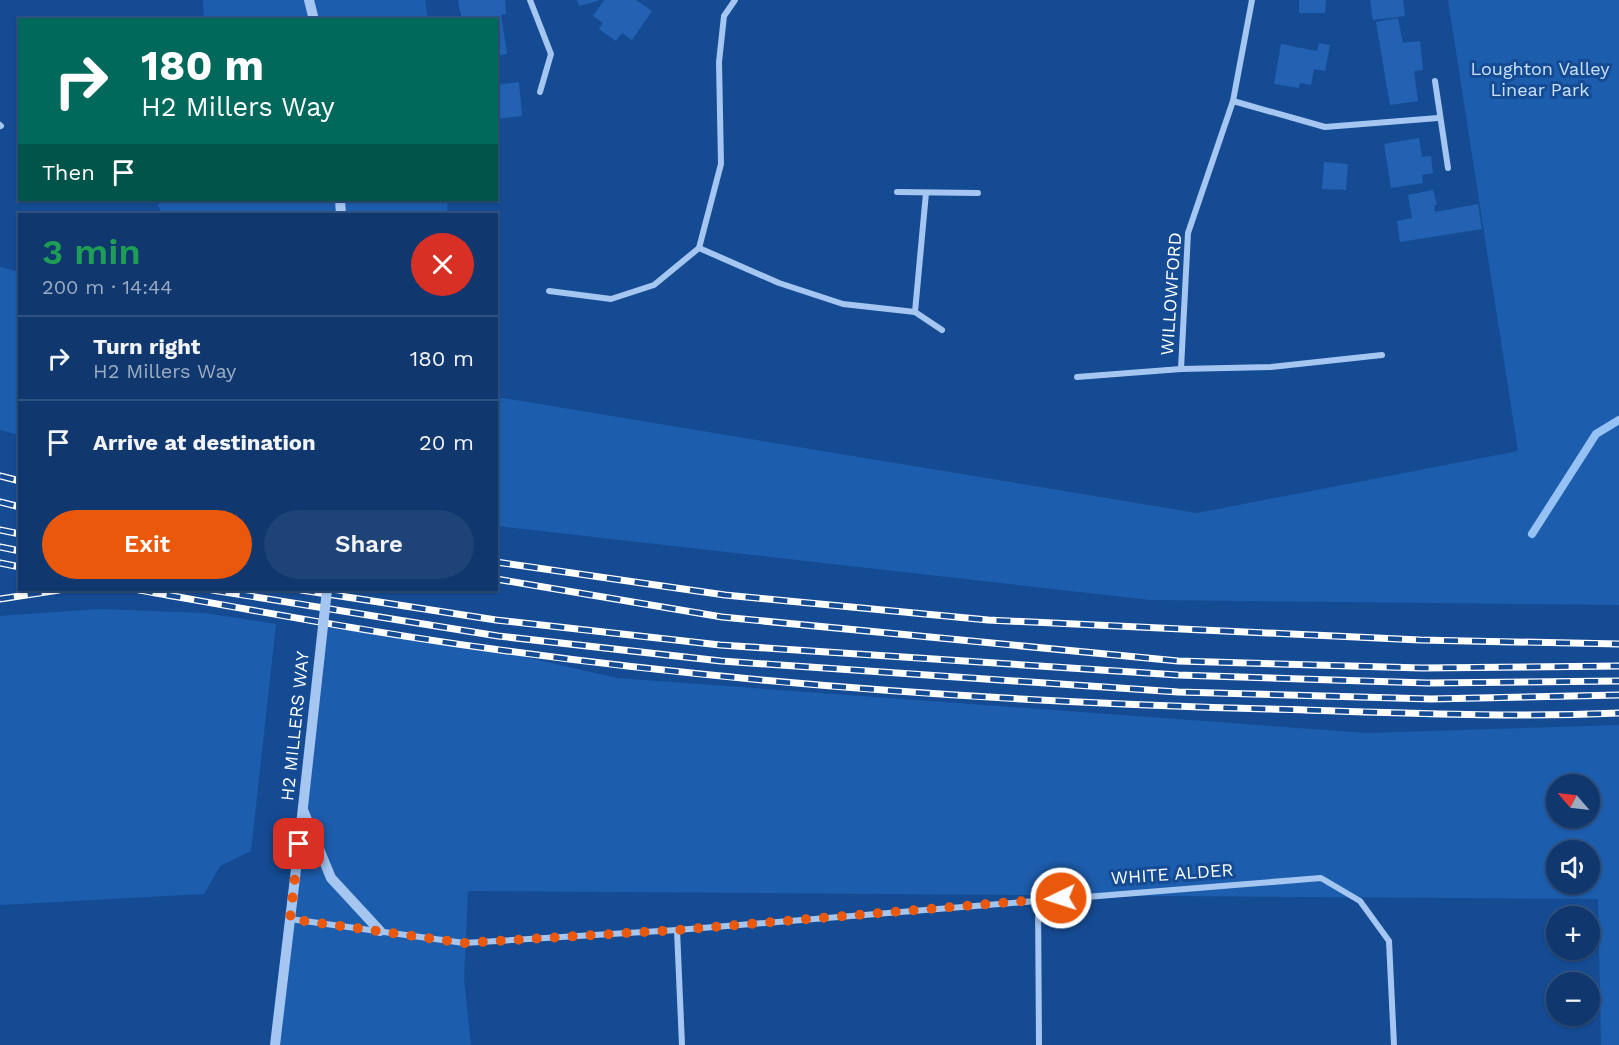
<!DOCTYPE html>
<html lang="en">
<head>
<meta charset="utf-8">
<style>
	:root { --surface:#10386e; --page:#1e4376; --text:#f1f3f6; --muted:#9cacc2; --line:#305281; --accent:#ea580c }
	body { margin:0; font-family:"Work Sans",sans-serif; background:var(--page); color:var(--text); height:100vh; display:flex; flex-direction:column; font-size:22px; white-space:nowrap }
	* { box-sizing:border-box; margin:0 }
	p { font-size:20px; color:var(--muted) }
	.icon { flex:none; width:33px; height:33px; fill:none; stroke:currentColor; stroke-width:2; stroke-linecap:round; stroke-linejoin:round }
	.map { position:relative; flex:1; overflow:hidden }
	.details { position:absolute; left:18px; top:213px; width:480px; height:378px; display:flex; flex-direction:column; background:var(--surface); border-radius:0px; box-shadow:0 2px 4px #0004,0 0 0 2px var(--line) }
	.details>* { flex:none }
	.top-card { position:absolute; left:18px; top:18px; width:480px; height:183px; border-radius:0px; box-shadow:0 2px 4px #0004,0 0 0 2px var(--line); background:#00695c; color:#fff; overflow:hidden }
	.needle { width:39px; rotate:298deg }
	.tools { position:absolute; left:1546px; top:774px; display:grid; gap:12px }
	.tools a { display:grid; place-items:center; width:54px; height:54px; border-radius:50%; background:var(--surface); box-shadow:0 2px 4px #0004,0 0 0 2px var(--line); font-size:30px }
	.pin { position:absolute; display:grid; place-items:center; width:51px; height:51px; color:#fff; margin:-26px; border-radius:12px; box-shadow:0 3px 9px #0006 }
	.me { position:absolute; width:66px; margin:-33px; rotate:266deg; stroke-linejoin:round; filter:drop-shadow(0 0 4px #0008) }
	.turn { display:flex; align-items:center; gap:21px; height:126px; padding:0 24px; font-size:27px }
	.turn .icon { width:78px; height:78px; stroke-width:2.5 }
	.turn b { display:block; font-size:42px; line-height:51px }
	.then { display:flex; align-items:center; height:57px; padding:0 24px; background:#0003; gap:12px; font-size:22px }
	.round { display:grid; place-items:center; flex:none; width:63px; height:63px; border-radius:32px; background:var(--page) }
	.overview { display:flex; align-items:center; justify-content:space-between; height:102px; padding:0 24px }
	h1 { font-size:36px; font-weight:600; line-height:45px; color:#1e9e55 }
	.cta { display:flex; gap:12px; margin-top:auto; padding:12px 24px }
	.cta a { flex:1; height:69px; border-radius:36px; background:var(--accent); color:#fff; font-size:24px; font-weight:600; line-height:69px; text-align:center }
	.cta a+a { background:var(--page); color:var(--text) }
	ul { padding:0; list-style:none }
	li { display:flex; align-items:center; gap:18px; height:84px; padding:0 24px; border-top:2px solid var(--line) }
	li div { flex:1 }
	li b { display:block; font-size:22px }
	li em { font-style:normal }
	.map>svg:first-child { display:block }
	.green { fill:#1d5dad; fill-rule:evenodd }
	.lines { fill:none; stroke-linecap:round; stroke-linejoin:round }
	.stream { stroke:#96c1f4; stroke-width:8 }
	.building { fill:#2362b2 }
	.minor { stroke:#a4c6f1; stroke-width:6 }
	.tertiary { stroke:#a4c6f1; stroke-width:10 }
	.rail-casing { stroke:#fff; stroke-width:7 }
	.rail { stroke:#154b93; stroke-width:4.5; stroke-dasharray:14; stroke-linecap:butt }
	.tertiary-bridge { stroke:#a4c6f1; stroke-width:10 }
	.route { stroke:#ea580c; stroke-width:10; stroke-dasharray:0 18 }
	.labels { text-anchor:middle; stroke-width:6; stroke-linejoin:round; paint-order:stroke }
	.park-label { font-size:18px; fill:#cbe1fc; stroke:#154b93 }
	.street-label { font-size:18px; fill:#fff; stroke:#154b93 }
</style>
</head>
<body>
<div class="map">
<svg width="1619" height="1045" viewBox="0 0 1619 1045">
	<rect width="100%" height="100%" fill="#154b93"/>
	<g class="green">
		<path d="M203 0H425L428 19H204Z"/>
		<path d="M1448 0H1619V605L1150 600 497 526V397L1197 513 1518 451Z"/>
		<path d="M160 200H448L447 214H162L158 205Z"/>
		<path d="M0 267 19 272V435L0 430Z"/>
		<path d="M99 609 205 613 276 624 251 851 220 866 204 894 0 905V616Z"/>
		<path d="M326 624 495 650 617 678 1367 733 1619 725V1045H1601L1598 899 468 891 464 979 471 1045H275ZM1557 784H1590V818H1557ZM1557 850H1590V884H1557Z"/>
	</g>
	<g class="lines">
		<path class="stream" d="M1532 534 1596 434 1619 420"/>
	</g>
	<g class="building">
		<path d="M458 0H505L506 14 501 15 507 54 496 56V20H462Z"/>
		<path d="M577 0H598V1L579 6Z"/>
		<path d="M604 0H636L652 11 632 40 622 33 616 41 599 29 603 23 593 16Z"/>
		<path d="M1299 0H1326L1325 13H1299Z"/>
		<path d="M1370 0H1403L1405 16 1373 20Z"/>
		<path d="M1398 18 1403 43 1420 41 1423 70 1414 71 1418 101 1390 105 1376 22Z"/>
		<path d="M1319 43 1330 45 1325 71 1314 69 1311 85 1300 83 1299 88 1274 84 1281 44 1317 51Z"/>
		<path d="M519 82 522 116 496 119V85Z"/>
		<path d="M1419 138 1422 157 1431 156 1433 173 1422 175 1423 183 1391 188 1384 144Z"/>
		<path d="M1324 162 1348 164 1346 190 1322 189Z"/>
		<path d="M1433 190 1437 205H1434L1435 212 1478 204 1482 229 1400 242 1397 221 1412 218 1408 195Z"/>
	</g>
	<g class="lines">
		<g class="minor">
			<path d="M530 0 551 54 540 92"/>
			<path d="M1252 0 1233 101 1188 233 1181 369 1271 367 1382 355"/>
			<path d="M1435 81 1448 168"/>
			<path d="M1233 101 1325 127 1438 118"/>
			<path d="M0 125 1 126"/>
			<path d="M897 192 978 193"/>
			<path d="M699 248 779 283 843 304 915 312 942 330"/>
			<path d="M549 291 611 299 654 285 699 248 721 164 719 62 724 16 735 0"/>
			<path d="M915 312 926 193"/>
			<path d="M1077 377 1181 369"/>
			<path d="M1038 899 1039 1045"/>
			<path d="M290 919 464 943 677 930 1321 878 1360 901 1389 941 1394 1045"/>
			<path d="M677 930 682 1045"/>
		</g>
		<g class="tertiary">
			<path d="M309 0 314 20"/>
			<path d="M340 200 341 214"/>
			<path d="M303 810 331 878 380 931"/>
			<path d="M275 1045 297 861"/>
		</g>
		<g class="rail-casing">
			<g id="rail">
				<path d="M0 476 20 481"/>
				<path d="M0 502 20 507"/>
				<path d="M0 530 20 534"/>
				<path d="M0 547 20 551"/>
				<path d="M496 562 725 595 988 620 1420 640 1619 644"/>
				<path d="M0 563 20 567"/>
				<path d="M496 579 722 617 1178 661 1422 668 1619 666"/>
				<path d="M139 590C257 611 374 633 493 649 749 685 1009 702 1268 709 1384 712 1502 718 1619 713"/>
				<path d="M212 590 498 636 721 661 1178 692 1431 699 1619 695"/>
				<path d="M301 590 496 620 720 645 1178 675 1427 683 1619 681"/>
				<path d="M0 599 59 590"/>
			</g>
		</g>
		<use href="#rail" class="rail"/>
		<path class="tertiary-bridge" d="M297 861 327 590"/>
	</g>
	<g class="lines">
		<path class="route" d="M299 844 290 919 464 943 677 930 1061 898"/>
	</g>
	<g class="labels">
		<g class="park-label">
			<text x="1540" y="75">Loughton Valley<tspan x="1540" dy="21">Linear Park</tspan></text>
		</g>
		<g class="street-label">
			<text transform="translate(1171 294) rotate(-86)" y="6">WILLOWFORD</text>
			<text transform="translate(295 726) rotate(-84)" y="6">H2 MILLERS WAY</text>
			<text transform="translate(1172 874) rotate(-4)" y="6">WHITE ALDER</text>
		</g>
	</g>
</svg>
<div class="tools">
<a><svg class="needle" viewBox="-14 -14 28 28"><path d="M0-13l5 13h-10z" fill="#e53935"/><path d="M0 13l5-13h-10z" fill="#9cacc2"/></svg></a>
<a><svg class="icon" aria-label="sound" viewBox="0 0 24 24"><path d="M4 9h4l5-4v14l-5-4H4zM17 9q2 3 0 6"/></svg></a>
<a>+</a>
<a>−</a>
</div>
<div class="pin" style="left:299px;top:844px;background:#d93025"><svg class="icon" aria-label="arrive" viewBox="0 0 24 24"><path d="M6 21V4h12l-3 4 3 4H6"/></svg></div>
<svg class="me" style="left:1061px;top:898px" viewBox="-20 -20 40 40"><circle r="17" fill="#ea580c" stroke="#fff" stroke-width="3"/><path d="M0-11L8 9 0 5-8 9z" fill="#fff"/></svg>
<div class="top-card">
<div class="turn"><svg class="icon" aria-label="right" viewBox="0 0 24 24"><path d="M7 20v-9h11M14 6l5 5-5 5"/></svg><div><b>180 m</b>H2 Millers Way</div></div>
<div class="then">Then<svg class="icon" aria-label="arrive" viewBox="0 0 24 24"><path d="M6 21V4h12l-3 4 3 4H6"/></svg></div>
</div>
<section class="details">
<div class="overview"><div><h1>3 min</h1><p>200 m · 14:44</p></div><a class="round" style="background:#d93025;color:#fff"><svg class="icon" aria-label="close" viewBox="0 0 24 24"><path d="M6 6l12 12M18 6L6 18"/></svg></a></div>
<ul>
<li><svg class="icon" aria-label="right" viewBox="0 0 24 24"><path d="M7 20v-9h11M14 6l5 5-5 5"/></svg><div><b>Turn right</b><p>H2 Millers Way</p></div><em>180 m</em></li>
<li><svg class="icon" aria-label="arrive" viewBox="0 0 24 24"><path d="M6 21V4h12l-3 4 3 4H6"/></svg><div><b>Arrive at destination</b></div><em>20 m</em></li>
</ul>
<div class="cta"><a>Exit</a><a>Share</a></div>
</section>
</div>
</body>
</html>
